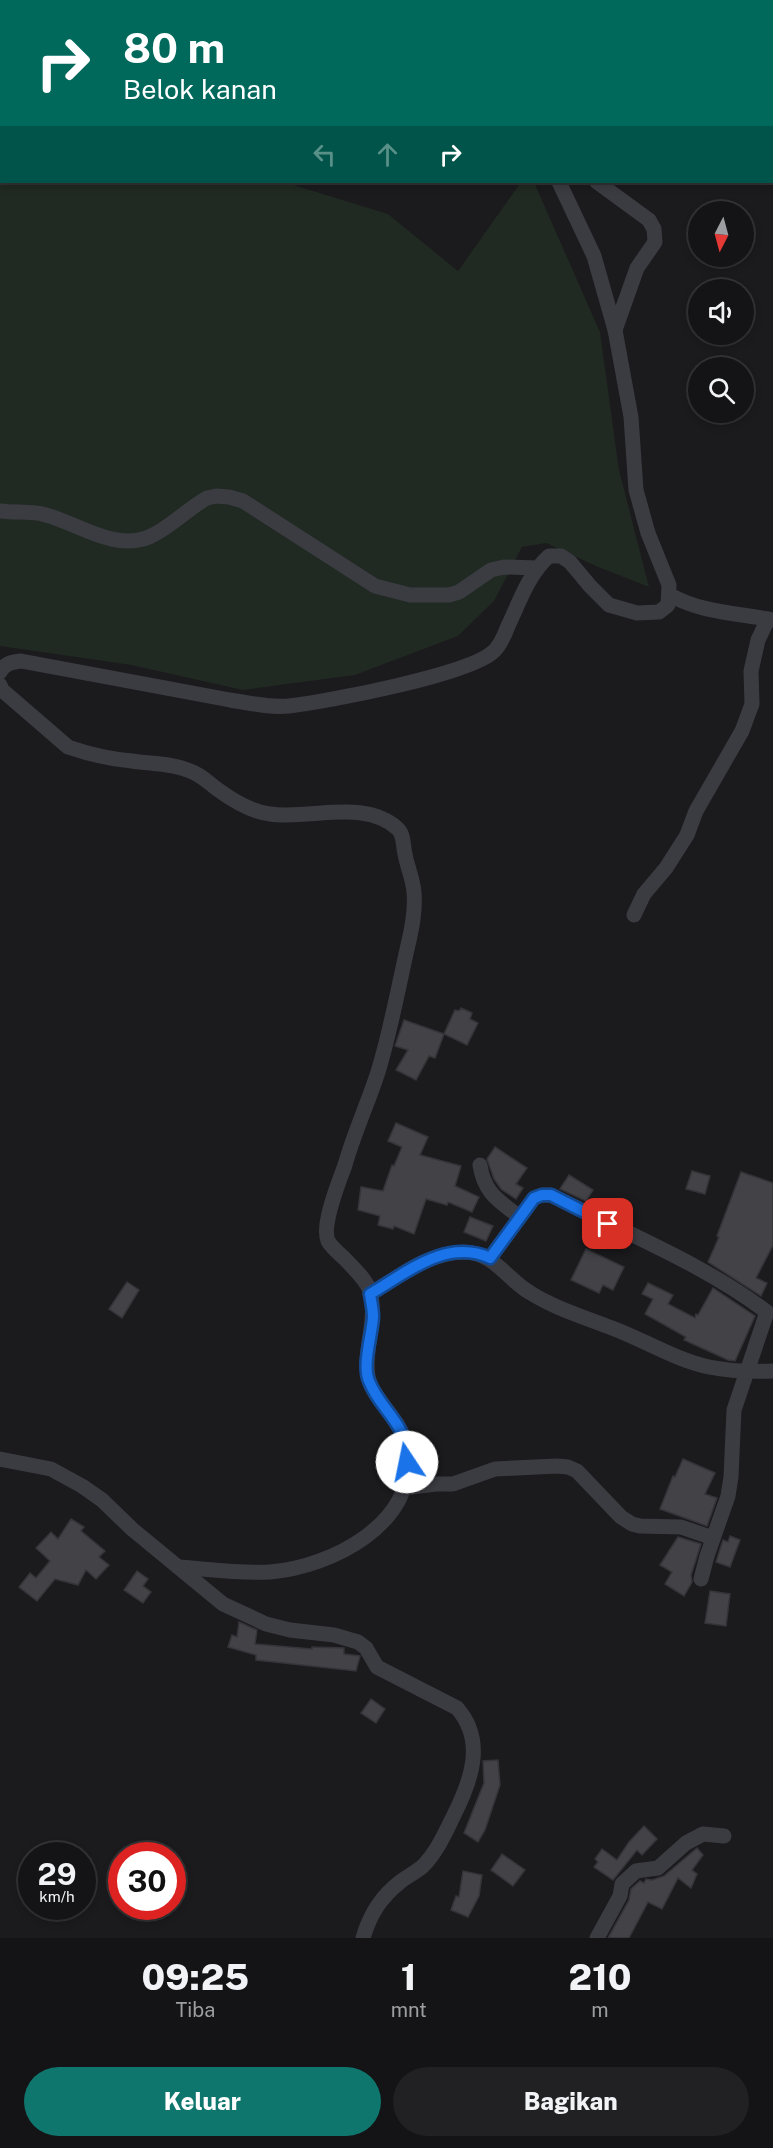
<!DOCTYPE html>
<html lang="id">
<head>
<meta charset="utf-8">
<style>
	:root { --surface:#141416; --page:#212123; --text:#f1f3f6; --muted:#9d9ea1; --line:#333335; --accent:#0f766e }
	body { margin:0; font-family:"Public Sans",sans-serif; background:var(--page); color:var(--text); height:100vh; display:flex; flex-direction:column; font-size:22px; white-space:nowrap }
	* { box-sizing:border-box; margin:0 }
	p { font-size:20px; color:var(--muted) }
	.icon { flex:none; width:33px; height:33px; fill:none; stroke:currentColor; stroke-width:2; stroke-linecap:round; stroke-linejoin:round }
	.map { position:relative; height:1938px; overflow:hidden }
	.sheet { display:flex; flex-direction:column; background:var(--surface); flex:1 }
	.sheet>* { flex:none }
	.hud { position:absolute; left:0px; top:0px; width:774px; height:183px; box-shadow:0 3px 9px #0003,0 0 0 2px var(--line); background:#00695c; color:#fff; overflow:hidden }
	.needle { width:39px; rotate:186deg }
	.controls { position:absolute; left:688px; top:201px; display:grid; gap:12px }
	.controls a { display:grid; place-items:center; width:66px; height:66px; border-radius:50%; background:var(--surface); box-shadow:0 3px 9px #0003,0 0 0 2px var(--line); font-size:30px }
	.speed { position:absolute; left:18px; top:1842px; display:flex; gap:12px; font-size:30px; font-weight:700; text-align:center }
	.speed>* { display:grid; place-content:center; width:78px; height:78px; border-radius:50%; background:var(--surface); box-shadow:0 3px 9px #0003,0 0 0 2px var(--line); line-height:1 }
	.speed small { font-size:15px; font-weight:400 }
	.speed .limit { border:9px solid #d22; background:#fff; color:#111 }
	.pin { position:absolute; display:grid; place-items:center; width:51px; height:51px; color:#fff; margin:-26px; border-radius:12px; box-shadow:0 3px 9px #0006 }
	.me { position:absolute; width:66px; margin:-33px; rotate:349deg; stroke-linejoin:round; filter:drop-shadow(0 0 4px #0008) }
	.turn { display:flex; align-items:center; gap:21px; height:126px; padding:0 24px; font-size:27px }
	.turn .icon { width:78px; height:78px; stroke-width:2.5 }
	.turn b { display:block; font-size:42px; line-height:51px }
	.lanes { display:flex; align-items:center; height:57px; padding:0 24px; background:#0003; justify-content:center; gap:30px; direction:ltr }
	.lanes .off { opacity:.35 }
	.eta { display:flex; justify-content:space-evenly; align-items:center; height:102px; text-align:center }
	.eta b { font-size:36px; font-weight:800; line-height:42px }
	.action { display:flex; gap:12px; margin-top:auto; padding:12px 24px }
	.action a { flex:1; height:69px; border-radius:36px; background:var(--accent); color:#fff; font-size:24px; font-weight:800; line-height:69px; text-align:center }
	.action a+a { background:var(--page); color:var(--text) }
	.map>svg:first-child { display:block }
	.green { fill:#202922 }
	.building { fill:#424247; stroke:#353439; stroke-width:1.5 }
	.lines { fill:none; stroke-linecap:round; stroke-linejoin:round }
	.minor { stroke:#3b3c42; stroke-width:15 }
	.route-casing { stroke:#114b97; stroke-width:15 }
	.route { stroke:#1a73e8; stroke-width:10 }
</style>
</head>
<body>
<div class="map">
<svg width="773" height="1938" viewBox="0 0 773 1938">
	<rect width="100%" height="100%" fill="#1b1a1d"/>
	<path class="green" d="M0 0 83 1 2 2V182H284L388 214 458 271 521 182H534L600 332 619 470 649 587 598 567 546 543 522 547 494 601 458 636 355 675 243 690 131 665 0 646Z"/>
	<g class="building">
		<path d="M461 1008 472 1013 470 1019 478 1023 467 1045 444 1034 455 1010 459 1011Z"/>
		<path d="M404 1020 444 1034 435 1058 429 1056 416 1080 396 1070 408 1050 395 1046Z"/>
		<path d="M396 1123 428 1137 420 1155 461 1166 455 1186 479 1197 472 1212 448 1202 447 1205 426 1199 414 1234 394 1226 393 1229 378 1225 380 1216 358 1210 361 1187 383 1191 392 1165 394 1166 402 1147 388 1141Z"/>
		<path d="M495 1147 527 1168 516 1184 523 1188 516 1199 501 1189 494 1179 487 1159Z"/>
		<path d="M692 1171 710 1176 705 1194 686 1189Z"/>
		<path d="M741 1172 773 1183V1245L756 1278 767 1283 761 1296 708 1262 719 1237 717 1236Z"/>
		<path d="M569 1175 593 1190 586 1201 560 1189Z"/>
		<path d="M470 1217 493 1226 486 1241 464 1232Z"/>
		<path d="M586 1249 624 1267 613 1290 603 1285 599 1293 571 1280Z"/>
		<path d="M127 1282 139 1290 122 1318 109 1309Z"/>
		<path d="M648 1283 673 1295 668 1304 695 1318 696 1314 698 1315 713 1288 755 1316 735 1361 728 1360 684 1340 686 1337 645 1314 653 1299 642 1294Z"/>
		<path d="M683 1459 715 1473 705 1494 717 1498 707 1526 660 1509 673 1476 675 1477Z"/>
		<path d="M71 1519 84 1527 81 1531 105 1551 99 1557 109 1565 96 1579 86 1570 78 1585 55 1579 37 1601 19 1587 30 1573 36 1578 50 1561 36 1548 51 1532 58 1539Z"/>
		<path d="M730 1536 740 1540 730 1567 716 1562 723 1540 728 1542Z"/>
		<path d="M678 1537 701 1544 691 1575 692 1582 684 1596 665 1584 672 1572 660 1565Z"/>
		<path d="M137 1571 148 1579 143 1586 151 1592 143 1603 124 1590Z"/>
		<path d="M710 1591 730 1594 726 1626 705 1623Z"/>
		<path d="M239 1622 257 1630 255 1644 312 1649V1647L344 1648V1654L360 1656 356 1671 256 1660V1655L228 1647 232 1635 237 1637Z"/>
		<path d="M371 1699 385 1709 376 1723 361 1713Z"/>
		<path d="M498 1760 500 1785 485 1830 478 1842 464 1833 484 1783 483 1761Z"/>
		<path d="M644 1826 657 1839 642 1855 637 1850 613 1880 594 1867 598 1862 595 1859 602 1849 617 1860 629 1842Z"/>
		<path d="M697 1848 703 1855 692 1870 697 1874 691 1888 678 1878 662 1909 648 1902 629 1938H608L629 1900 631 1889 640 1881 644 1883 646 1879 652 1880 664 1876Z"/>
		<path d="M502 1854 525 1870 513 1886 491 1870Z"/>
		<path d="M463 1871 482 1875 479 1896 468 1917 451 1910 456 1896 459 1897Z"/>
	</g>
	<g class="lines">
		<g class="minor">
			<path d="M449 0 450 2"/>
			<path d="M597 182 649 220 654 229 655 242 637 268 615 330"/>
			<path d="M0 511C15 513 33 511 46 515 79 524 114 551 149 537 170 528 187 509 207 498L216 496 229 497 243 501 375 586 410 595H449L459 592 491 570 504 567 537 568"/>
			<path d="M670 595C702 613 738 613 773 620"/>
			<path d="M0 672C5 663 12 662 21 661L230 700C250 703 270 708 289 706 325 702 474 674 495 650 501 644 505 634 508 626 520 601 528 575 549 556H561L570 562 590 586 609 605 637 613 659 612 668 605 669 585 648 533 636 490 631 417 615 330 594 256 559 182"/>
			<path d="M0 685 2 690 68 747C88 754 111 759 132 761 151 764 172 763 190 771 200 774 209 783 217 789 232 800 252 812 270 814 310 820 365 798 398 829 404 835 403 846 405 854 407 866 413 879 414 892 416 917 409 939 404 963 396 1000 389 1036 378 1072 368 1103 354 1133 345 1165 339 1182 321 1225 328 1241 332 1248 340 1254 346 1260 354 1269 366 1279 370 1291 378 1320 363 1351 368 1376 372 1400 404 1421 408 1451 417 1524 331 1567 270 1572 239 1574 208 1569 178 1567"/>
			<path d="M634 915 644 894 666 868 687 835 696 811 742 731 752 704 751 671 758 640 768 619"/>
			<path d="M480 1165C484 1193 499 1201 520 1217"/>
			<path d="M490 1258 534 1198 542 1195H551C623 1232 702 1263 767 1312L734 1410 731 1477 728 1496 707 1556 701 1579"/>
			<path d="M370 1294C400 1276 429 1252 465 1252 494 1253 506 1278 529 1292 554 1308 584 1317 612 1328 644 1340 676 1360 709 1367 730 1371 752 1372 773 1371"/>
			<path d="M0 1459 51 1469 82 1486 102 1500 132 1529 223 1604 266 1624 290 1630 334 1635 358 1642 366 1648 377 1667 457 1708C486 1741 471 1781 454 1815 445 1833 437 1852 423 1866 416 1872 408 1876 400 1882 381 1897 370 1914 363 1938"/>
			<path d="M404 1488 436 1484H453L495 1469 557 1466 568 1467 577 1471 621 1517 632 1524 640 1526 681 1527 713 1538"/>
			<path d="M597 1938 620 1896 622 1884 636 1871 658 1868 686 1843 703 1834 724 1836"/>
		</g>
	</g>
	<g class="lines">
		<g class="route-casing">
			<path id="route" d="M407 1462C408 1422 381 1412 369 1381 362 1365 372 1335 373 1317 373 1309 371 1301 370 1294 406 1273 446 1238 490 1258L534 1198 542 1195H551L608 1224"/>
		</g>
		<use href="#route" class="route"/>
	</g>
</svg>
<div class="controls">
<a><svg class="needle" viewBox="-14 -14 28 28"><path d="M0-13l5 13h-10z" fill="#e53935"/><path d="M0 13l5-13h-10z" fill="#9d9ea1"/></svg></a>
<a><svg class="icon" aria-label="sound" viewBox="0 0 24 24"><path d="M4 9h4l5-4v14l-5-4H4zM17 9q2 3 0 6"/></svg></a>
<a><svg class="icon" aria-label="search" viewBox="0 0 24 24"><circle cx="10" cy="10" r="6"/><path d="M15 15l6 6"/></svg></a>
</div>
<div class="speed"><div>29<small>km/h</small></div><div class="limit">30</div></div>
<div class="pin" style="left:608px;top:1224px;background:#d93025"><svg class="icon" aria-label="arrive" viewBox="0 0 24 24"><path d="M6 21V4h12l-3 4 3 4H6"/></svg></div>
<svg class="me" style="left:407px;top:1462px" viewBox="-20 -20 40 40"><circle r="19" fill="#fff"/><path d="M0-13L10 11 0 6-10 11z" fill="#1a73e8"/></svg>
<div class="hud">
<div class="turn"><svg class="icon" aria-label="right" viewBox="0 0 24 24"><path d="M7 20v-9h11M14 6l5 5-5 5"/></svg><div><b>80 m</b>Belok kanan</div></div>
<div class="lanes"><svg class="icon off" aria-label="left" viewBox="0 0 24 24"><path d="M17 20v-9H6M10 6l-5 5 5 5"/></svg><svg class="icon off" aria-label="ahead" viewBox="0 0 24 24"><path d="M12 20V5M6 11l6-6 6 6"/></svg><svg class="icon" aria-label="right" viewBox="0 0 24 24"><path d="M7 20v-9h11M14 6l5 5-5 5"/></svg></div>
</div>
</div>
<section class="sheet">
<div class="eta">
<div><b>09:25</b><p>Tiba</p></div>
<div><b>1</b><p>mnt</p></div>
<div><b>210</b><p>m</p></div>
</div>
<div class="action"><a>Keluar</a><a>Bagikan</a></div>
</section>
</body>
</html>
